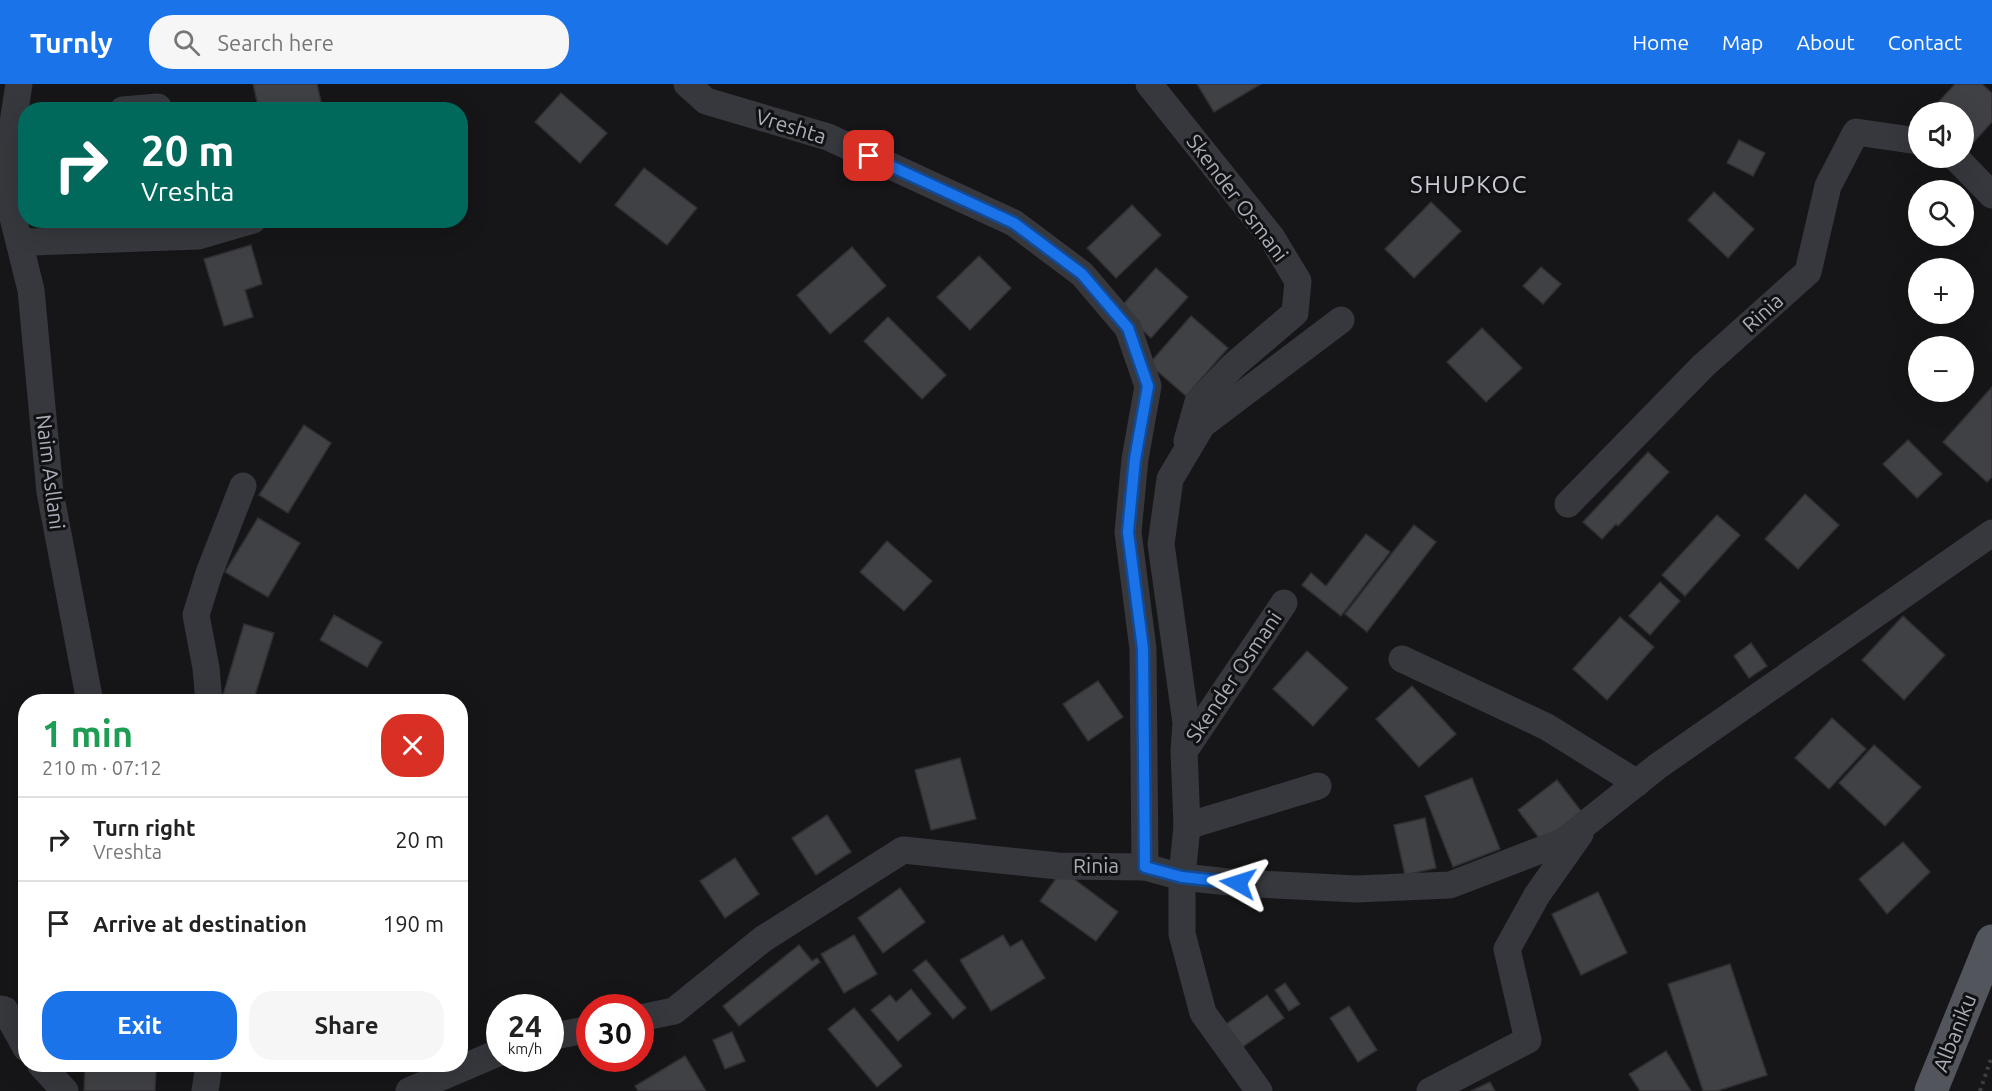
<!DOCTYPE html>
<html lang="en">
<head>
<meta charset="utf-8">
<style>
	:root { --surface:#fff; --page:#f6f6f6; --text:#222; --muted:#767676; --line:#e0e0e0; --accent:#1a73e8 }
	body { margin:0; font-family:Ubuntu,sans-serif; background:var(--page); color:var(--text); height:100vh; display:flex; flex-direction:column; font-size:22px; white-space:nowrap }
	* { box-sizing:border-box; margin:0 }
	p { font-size:20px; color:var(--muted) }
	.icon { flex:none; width:33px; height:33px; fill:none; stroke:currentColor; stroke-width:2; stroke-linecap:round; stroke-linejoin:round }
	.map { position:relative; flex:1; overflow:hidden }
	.sheet { position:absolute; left:18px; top:610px; width:450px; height:378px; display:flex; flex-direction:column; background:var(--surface); border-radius:24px; box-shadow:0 6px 24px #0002 }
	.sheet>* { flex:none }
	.hud { position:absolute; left:18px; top:18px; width:450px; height:126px; border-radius:24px; box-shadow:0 6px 24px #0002; background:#00695c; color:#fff; overflow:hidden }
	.buttons { position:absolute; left:1908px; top:18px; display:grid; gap:12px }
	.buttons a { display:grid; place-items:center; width:66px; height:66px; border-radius:50%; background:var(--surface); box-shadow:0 6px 24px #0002; font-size:30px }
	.speed { position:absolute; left:486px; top:910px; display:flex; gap:12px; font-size:30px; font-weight:700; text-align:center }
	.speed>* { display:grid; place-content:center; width:78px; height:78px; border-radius:50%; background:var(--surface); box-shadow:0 6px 24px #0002; line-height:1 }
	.speed small { font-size:15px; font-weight:400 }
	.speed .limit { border:9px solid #d22; background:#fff; color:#111 }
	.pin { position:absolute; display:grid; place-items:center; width:51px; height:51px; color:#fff; margin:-26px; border-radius:12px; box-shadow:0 3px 9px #0006 }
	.me { position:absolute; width:66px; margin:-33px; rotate:276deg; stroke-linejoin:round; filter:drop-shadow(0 0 4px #0008) }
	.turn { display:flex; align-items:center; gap:21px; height:126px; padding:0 24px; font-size:27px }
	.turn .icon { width:78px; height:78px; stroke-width:2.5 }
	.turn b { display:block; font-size:42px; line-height:51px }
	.round { display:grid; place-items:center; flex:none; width:63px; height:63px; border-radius:24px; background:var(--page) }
	.summary { display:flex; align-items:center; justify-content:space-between; height:102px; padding:0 24px }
	h1 { font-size:36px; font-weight:600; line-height:45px; color:#1e9e55 }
	.cta { display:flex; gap:12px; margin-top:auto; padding:12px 24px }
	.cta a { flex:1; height:69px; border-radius:24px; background:var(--accent); color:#fff; font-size:24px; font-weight:600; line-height:69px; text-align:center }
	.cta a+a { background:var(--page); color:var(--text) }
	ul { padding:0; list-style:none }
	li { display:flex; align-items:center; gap:18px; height:84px; padding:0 24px; border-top:2px solid var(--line) }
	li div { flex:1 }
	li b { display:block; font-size:22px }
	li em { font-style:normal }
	header { display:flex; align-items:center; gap:36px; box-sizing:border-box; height:84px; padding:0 30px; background:var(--accent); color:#fff }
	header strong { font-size:28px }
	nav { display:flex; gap:33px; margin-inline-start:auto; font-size:21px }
	.search { width:420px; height:54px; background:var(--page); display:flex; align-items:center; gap:15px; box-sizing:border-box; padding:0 21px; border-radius:24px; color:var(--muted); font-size:22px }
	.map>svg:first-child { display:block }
	.building { fill:#404145; stroke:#303034; stroke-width:1.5 }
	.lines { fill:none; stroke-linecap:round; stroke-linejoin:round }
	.path { stroke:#3d3f44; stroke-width:4; stroke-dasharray:3 4.5; stroke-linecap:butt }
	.street { stroke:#37383d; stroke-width:27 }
	.primary { stroke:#53555c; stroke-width:33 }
	.route-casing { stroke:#114b97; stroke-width:15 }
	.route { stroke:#1a73e8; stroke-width:10 }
	.labels { text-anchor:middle; stroke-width:6; stroke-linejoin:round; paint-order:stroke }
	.street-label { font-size:21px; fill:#a8adb8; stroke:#111113 }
	.quarter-label { font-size:24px; letter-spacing:1.5px; fill:#c9ccd4; stroke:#111113 }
</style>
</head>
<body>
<header>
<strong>Turnly</strong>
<div class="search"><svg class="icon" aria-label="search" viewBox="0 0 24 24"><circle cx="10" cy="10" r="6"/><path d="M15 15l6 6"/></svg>Search here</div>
<nav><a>Home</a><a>Map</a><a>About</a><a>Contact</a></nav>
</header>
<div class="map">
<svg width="1992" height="1007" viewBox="0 0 1992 1007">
	<rect width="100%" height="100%" fill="#161618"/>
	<g class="building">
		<path d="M253 0H317L322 22 310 26H259Z"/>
		<path d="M1197 0H1261L1214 28Z"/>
		<path d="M1955 0H1982L1992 9V38L1972 60 1964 52V28H1938L1933 24Z"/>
		<path d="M561 9 607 49 580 79 535 38Z"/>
		<path d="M1739 56 1765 69 1753 92 1727 79Z"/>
		<path d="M644 84 697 124 667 161 615 121Z"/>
		<path d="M1714 108 1754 145 1728 174 1688 136Z"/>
		<path d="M1431 118 1461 147 1414 194 1385 165Z"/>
		<path d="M1132 121 1161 151 1116 194 1087 164Z"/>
		<path d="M251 161 262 200 245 206 253 233 224 242 204 175Z"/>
		<path d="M852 163 886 202 830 250 797 211Z"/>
		<path d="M979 172 1011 204 970 246 937 213Z"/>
		<path d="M1541 183 1561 200 1543 220 1523 202Z"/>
		<path d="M1156 184 1188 213 1151 254 1119 225Z"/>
		<path d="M1191 232 1228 264 1186 312 1149 280Z"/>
		<path d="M888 233 946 291 922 315 864 257Z"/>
		<path d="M1482 244 1522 284 1486 318 1447 278Z"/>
		<path d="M1992 303V393L1987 398 1943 358Z"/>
		<path d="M304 341 331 359 288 429 259 411Z"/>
		<path d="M1908 356 1942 390 1917 414 1883 380Z"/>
		<path d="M1648 368 1669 388 1618 442 1616 440 1602 455 1583 438Z"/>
		<path d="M1805 410 1839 441 1798 485 1765 455Z"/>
		<path d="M1717 431 1740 451 1685 512 1662 491Z"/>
		<path d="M258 434 300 459 268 513 225 488Z"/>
		<path d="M1414 441 1436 458 1367 548 1345 530Z"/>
		<path d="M1366 450 1390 468 1341 532 1302 501 1311 489 1326 502Z"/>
		<path d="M887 457 932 497 904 527 860 488Z"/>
		<path d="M1660 498 1680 517 1650 551 1629 532Z"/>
		<path d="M334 531 382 558 367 583 320 556Z"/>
		<path d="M1903 532 1945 571 1904 616 1862 576Z"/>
		<path d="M1620 533 1654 563 1607 616 1573 585Z"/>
		<path d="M244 540 274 549 253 618H221Z"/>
		<path d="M1751 559 1767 582 1749 594 1734 572Z"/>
		<path d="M1307 567 1348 604 1313 642 1273 605Z"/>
		<path d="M1098 597 1123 633 1088 657 1063 620Z"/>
		<path d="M1412 602 1456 650 1419 683 1376 635Z"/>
		<path d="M1832 634 1866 665 1829 705 1795 674Z"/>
		<path d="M1874 661 1921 703 1885 742 1839 699Z"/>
		<path d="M960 674 976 735 931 746 915 686Z"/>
		<path d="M1472 694 1500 765 1453 783 1425 712Z"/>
		<path d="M1557 696 1585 732 1545 762 1518 726Z"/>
		<path d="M827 731 851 768 816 791 792 754Z"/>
		<path d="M1425 734 1436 784 1405 791 1394 741Z"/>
		<path d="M1903 758 1930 788 1887 830 1859 795Z"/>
		<path d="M735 774 759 810 725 834 700 797Z"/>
		<path d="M1062 786 1118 828 1096 857 1040 817Z"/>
		<path d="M900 804 925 838 883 869 858 834Z"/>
		<path d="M1598 808 1627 869 1581 891 1552 830Z"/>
		<path d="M854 851 877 890 844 909 821 870Z"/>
		<path d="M1003 851 1010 863 1022 856 1045 894 991 927 960 876Z"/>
		<path d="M799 861 812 877 817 874 820 878 739 942 723 922Z"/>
		<path d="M926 876 966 924 953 935 913 886Z"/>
		<path d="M1730 880 1767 991 1717 1007H1703L1668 900Z"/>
		<path d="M1285 899 1300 920 1289 927 1275 906Z"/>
		<path d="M911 905 931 930 898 957 871 926 890 911 896 918Z"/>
		<path d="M1267 911 1284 934 1241 964 1225 941Z"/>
		<path d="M1349 922 1377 966 1358 978 1330 934Z"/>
		<path d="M854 924 902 982 877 1003 828 945Z"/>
		<path d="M732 948 745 977 725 985 713 956Z"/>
		<path d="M1666 967 1691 1007H1640L1629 990Z"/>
		<path d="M685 972 706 1007H638L635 1002Z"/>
		<path d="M85 981H144V985L156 986 155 1007H84Z"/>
		<path d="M1490 998 1495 1007H1471Z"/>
	</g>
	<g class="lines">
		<path class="path" d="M1980 1007 1992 972"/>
		<g class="street">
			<path d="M19 0 4 97 31 206 50 408 90 618"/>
			<path d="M687 0 706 17 828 53 1014 139 1082 190 1128 244 1148 302 1135 375 1128 448 1143 565 1145 783"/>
			<path d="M1149 0 1272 154 1298 197 1295 229 1234 281 1198 318 1187 357"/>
			<path d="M123 26 158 23"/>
			<path d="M1956 74 1992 111"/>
			<path d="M19 156 32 158 198 152 253 136"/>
			<path d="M1568 420 1703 282 1808 188 1828 102 1856 48 1918 57"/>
			<path d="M1402 575 1547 643 1637 699"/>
			<path d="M209 618 206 584 196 531 209 489 243 402"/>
			<path d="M1185 666 1284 519"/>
			<path d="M1187 742 1318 702"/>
			<path d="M0 925 5 926 26 964"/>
			<path d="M640 934 674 927 763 855 903 766 1058 782 1145 783 1182 793 1238 799 1356 805 1450 801 1564 757 1658 682 1992 449"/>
			<path d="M550 953 590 945"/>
			<path d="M41 981 65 1007"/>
			<path d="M205 1007 209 981"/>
			<path d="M409 1007 500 968"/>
			<path d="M1259 1007 1203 929 1182 850V793L1187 742 1184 667 1186 639 1161 460 1170 395 1202 341 1341 236"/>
			<path d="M1430 1007 1528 956 1507 865 1537 811 1580 750"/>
		</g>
		<path class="primary" d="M1931 1007 1992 857"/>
	</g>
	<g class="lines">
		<g class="route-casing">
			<path id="route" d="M869 72 1014 139 1082 190 1128 244 1148 302 1135 375 1128 448 1143 565 1145 783 1182 793 1238 799"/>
		</g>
		<use href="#route" class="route"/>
	</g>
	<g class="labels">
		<g class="street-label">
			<text transform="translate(791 43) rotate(17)" y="7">Vreshta</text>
			<text transform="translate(1237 114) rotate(53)" y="7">Skender Osmani</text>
			<text transform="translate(1763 229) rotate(-42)" y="7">Rinia</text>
			<text transform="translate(50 388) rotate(83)" y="7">Naim Asllani</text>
			<text transform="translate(1234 593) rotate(-56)" y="7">Skender Osmani</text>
			<text x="1096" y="789">Rinia</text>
			<text transform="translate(1955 949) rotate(-68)" y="7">Albaniku</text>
		</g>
		<g class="quarter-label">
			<text x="1469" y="109">SHUPKOC</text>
		</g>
	</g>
</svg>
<div class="buttons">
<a><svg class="icon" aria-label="sound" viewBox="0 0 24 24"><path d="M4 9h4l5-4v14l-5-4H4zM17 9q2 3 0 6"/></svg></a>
<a><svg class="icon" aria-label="search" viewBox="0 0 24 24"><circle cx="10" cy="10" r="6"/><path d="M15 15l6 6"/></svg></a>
<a>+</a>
<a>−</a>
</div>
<div class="speed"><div>24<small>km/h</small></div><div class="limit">30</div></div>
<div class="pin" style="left:869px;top:72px;background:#d93025"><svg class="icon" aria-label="arrive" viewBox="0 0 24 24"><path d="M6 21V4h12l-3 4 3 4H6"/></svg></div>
<svg class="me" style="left:1238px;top:799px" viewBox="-20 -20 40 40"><path d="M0-17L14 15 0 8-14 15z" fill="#1a73e8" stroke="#fff" stroke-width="4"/></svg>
<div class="hud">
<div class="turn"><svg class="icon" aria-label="right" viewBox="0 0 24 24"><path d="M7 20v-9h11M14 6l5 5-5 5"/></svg><div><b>20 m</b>Vreshta</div></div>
</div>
<section class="sheet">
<div class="summary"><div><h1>1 min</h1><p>210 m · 07:12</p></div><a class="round" style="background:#d93025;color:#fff"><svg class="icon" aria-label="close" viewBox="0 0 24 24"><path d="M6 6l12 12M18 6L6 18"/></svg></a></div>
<ul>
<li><svg class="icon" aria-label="right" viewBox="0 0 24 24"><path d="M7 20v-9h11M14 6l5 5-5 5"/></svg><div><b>Turn right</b><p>Vreshta</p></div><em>20 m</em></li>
<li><svg class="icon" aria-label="arrive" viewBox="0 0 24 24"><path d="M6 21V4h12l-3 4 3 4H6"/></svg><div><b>Arrive at destination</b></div><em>190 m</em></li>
</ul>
<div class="cta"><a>Exit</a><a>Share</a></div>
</section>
</div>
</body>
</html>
